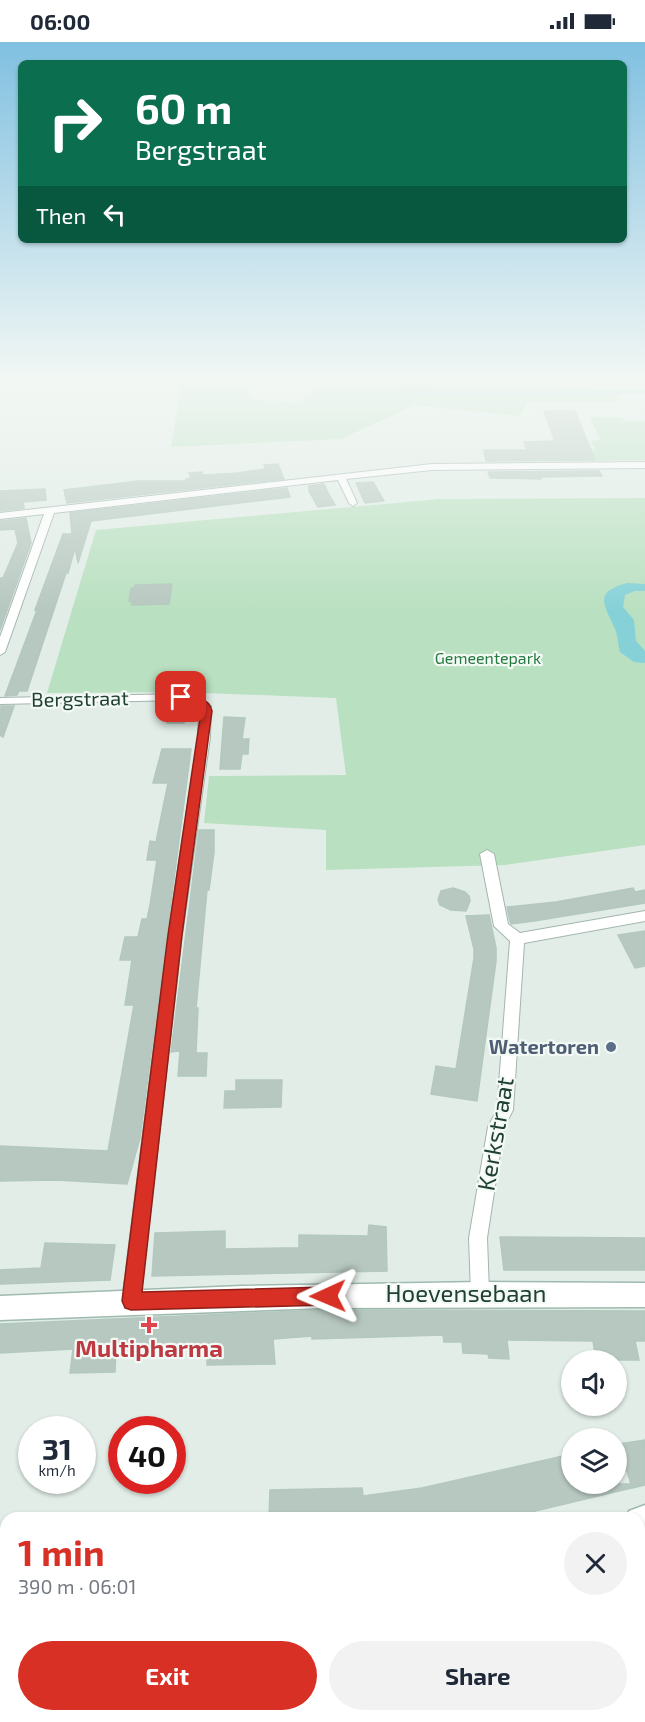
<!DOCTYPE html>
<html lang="en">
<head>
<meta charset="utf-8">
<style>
	:root { --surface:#fff; --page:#f2f2f3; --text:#1f2937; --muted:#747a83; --accent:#d93025 }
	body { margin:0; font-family:"Exo 2",sans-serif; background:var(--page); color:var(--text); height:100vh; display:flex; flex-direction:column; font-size:22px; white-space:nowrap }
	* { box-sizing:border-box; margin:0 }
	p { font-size:20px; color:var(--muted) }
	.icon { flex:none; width:33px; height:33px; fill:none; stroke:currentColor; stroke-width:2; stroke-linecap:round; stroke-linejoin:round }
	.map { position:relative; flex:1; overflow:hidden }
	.drawer { position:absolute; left:0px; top:1470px; width:645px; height:210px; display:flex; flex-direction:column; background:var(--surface); border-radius:18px 18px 0 0; box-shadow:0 2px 4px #0004 }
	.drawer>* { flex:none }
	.hud { position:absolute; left:18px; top:18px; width:609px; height:183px; border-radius:9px; box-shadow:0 2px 4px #0004; background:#0b6e4f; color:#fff; overflow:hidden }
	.controls { position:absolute; left:561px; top:1308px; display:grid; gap:12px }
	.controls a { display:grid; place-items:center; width:66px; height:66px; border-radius:50%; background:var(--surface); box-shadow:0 2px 4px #0004; font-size:30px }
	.speed { position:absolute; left:18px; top:1374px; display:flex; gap:12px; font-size:30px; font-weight:700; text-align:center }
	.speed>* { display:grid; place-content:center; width:78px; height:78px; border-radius:50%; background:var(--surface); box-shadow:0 2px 4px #0004; line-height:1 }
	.speed small { font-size:15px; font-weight:400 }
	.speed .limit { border:9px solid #d22; background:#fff; color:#111 }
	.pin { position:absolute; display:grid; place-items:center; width:51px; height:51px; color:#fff; margin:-26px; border-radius:12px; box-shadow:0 3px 9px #0006 }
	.me { position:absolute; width:66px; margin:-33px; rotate:269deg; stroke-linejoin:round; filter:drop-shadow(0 0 4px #0008) }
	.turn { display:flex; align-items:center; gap:21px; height:126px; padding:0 18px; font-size:27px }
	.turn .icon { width:78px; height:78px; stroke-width:2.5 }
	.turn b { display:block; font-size:42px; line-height:51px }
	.then { display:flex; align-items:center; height:57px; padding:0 18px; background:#0003; gap:12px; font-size:22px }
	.round { display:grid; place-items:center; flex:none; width:63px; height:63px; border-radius:32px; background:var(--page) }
	.summary { display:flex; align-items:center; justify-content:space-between; height:102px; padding:0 18px }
	h1 { font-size:36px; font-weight:700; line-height:45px; color:var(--accent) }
	.primary-button { display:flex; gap:12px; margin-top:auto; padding:12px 18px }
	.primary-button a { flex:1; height:69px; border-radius:36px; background:var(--accent); color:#fff; font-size:24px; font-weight:700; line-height:69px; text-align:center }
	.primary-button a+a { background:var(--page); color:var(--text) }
	.status { display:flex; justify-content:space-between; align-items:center; height:42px; padding:0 30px; background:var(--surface); direction:ltr }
	.status svg { height:16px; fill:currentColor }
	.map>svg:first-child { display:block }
	.green { fill:#b9e0c0 }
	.water { fill:#85d1d7 }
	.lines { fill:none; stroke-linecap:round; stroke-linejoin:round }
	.stream { stroke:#85d1d7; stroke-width:3 }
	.building { fill:#b7c8c0; stroke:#b3c8be; stroke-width:1.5 }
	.street-casing { stroke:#a4b6ae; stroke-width:2 }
	.secondary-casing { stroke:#9fbaae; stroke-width:3 }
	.street { fill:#fff; fill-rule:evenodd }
	.secondary { fill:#fff; fill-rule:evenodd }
	.route { fill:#d93025; stroke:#8d1f18; stroke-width:1.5 }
	.service-dot { fill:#5c6f8a; stroke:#f3f9f5; stroke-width:2 }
	.health-dot { fill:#e0444e; stroke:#f3f9f5; stroke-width:2 }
	.labels { text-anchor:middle; stroke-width:4.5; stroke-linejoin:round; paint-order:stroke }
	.far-park-label { font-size:16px; fill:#277a41; stroke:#f3f9f5 }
	.street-label { font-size:20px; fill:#204035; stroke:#f3f9f5 }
	.service-label { font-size:20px; font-weight:bold; fill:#4e5e75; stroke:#f3f9f5; text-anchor:end }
	.near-street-label { font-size:24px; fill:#204035; stroke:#f3f9f5 }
	.near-health-label { font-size:24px; font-weight:bold; fill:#be3a42; stroke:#f3f9f5 }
</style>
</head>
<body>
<div class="status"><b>06:00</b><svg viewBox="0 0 49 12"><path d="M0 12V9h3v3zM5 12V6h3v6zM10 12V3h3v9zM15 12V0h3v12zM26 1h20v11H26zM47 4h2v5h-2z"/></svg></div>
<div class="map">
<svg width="645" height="1680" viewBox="0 0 645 1680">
	<rect width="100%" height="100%" fill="#e2ede7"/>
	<g class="green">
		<path d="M183 334H240L251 357 295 361 325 343 318 334H542L561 347H614L620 360H528L520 374 415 363 341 397 171 405Z"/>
		<path d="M590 375H622L624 379H645V418L560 419 555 415 553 408 595 407 591 399 600 398Z"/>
		<path d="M645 456V803L505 823 326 828V788L204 781 209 734 346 733 336 656 179 650 47 651 96 488 440 457Z"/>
	</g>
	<path class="water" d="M627 541 645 542V549H635L625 553 623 565 634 578 636 599 645 609V621L634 620 620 610C618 603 618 594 615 587 604 562 593 550 627 541Z"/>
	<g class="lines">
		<path class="stream" d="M402 334 408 348 438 352 645 350"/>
	</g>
	<g class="building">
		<path d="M544 369H575L595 418 486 419 484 408H527L524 400 555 399Z"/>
		<path d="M278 422 284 437 67 461 64 448 138 439H187L186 437 191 436 189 431 202 430 203 433 238 431 265 427 264 423Z"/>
		<path d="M599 429 602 434 540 435 541 437 490 436 488 430Z"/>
		<path d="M373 440 384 459 365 461 356 441Z"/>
		<path d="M324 442 328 451 335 463 318 465 309 449V444Z"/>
		<path d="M287 446 290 455 91 479 78 521 75 506 68 531H66L27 649H19L17 653 5 654 37 568H35L63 492H72L70 471Z"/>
		<path d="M45 447 46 458 23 460 24 466 0 469V449Z"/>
		<path d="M26 476 31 501 0 588V536H3L18 501 15 487 0 488V479Z"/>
		<path d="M172 542 169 562 132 563V559H129L131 546H134L135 543Z"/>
		<path d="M171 661H185L184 681H167Z"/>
		<path d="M1 664H14L3 695 0 693Z"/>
		<path d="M224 675 245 676 242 697H249L248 712H242L240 727H220Z"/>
		<path d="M162 707H191L140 1096 127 1142 56 1138 0 1139V1104L108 1109 134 963H125L132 918H120L125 895H138L142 877H147L150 863 157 818H147L150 799 156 800 168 741H153Z"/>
		<path d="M199 788H214V810L209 848H207L196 966H198L196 1011H207L206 1034H178L180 1009 171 1010Z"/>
		<path d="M453 846 465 850 469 854 470 859 466 869 451 868 440 863 438 858 441 849Z"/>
		<path d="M633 846 635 850 645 848V861L534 879 511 882 510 879 507 865 556 860Z"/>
		<path d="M489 873 496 906V919L477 1059 431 1052 436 1024 456 1027 474 916V907L466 874Z"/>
		<path d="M645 889V924L635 926 618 893Z"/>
		<path d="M236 1038H282L281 1065 224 1066 225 1049H236Z"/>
		<path d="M369 1183 386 1185 387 1229 152 1234 155 1191 225 1189V1207L284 1206H299V1193L368 1194Z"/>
		<path d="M500 1195 645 1196V1228H504Z"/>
		<path d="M45 1201 115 1203 110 1238 0 1242V1228L41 1226Z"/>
		<path d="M322 1268 645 1269V1299H635L639 1318H596L593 1299 507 1298 509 1317 489 1316 488 1312 463 1311 462 1300H444L443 1293 312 1297V1294L273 1297 275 1322 207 1323V1301L116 1307 115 1330 70 1331 73 1307 0 1311V1282Z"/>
		<path d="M645 1398V1443L632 1446 631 1442 632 1446 506 1476H269L270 1448 362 1446 363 1454 422 1446 572 1412V1442H631L618 1402Z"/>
	</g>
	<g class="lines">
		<g class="street-casing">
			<g id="street">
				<path d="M645 420V426L432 428 346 437 357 461 353 464 349 461 338 438 54 471 5 610 0 613V595L44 472 0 477V471L432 422Z"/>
				<path d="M181 652 197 655 211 664 210 695 182 893 140 1259 138 1265 131 1268 124 1265 122 1259 168 893 198 695 199 665 190 660 181 658 0 662V656Z"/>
				<path d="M487 808 494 812 508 882 520 891 645 869V879L524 901 513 1068 504 1085 487 1196 489 1251 487 1257 480 1260 473 1257 471 1251 469 1196 488 1085 497 1068 510 899 494 884 480 812Z"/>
				<rect x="222" y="1674" width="24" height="6"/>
			</g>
		</g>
		<g class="secondary-casing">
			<g id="secondary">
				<path d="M484 1240 645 1241V1265L322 1266 0 1278V1254L242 1244Z"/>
				<path d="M645 1463V1491L639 1493V1476H626L629 1469Z"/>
				<rect x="0" y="1535" width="6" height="30"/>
			</g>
		</g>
		<use href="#street" class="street"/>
		<use href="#secondary" class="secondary"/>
	</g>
	<linearGradient id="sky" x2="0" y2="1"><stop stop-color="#80c0e1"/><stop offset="0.59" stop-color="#f2f7f4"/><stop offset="1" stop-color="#f2f7f4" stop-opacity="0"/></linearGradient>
	<rect width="645" height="570" fill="url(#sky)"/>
	<path class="route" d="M181 652C193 653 209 655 212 669L182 893 142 1250 328 1245 335 1248 338 1254 335 1260 328 1263 131 1268 125 1266 122 1259 168 893 201 669 200 665 191 660 177 658 175 655Z"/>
	<circle class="service-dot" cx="611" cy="1005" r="6"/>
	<path class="health-dot" d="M146 1274h6v6h6v6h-6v6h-6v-6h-6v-6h6z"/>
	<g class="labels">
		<g class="far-park-label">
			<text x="488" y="622">Gemeentepark</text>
		</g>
		<g class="street-label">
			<text transform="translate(80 657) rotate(-1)" y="7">Bergstraat</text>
		</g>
		<g class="service-label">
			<text x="599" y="1012">Watertoren</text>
		</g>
		<g class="near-street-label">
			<text transform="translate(496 1092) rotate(-80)" y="8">Kerkstraat</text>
			<text x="466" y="1260">Hoevensebaan</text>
		</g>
		<g class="near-health-label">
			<text x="149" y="1315">Multipharma</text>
		</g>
	</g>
</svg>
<div class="controls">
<a><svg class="icon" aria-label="sound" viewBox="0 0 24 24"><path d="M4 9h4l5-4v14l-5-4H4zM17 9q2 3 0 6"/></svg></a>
<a><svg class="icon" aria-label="layers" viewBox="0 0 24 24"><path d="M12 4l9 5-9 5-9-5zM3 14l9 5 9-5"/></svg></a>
</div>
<div class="speed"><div>31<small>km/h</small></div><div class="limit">40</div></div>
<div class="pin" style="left:181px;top:655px;background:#d93025"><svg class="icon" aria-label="arrive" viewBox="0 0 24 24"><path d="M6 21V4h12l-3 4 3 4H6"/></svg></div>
<svg class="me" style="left:328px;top:1254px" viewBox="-20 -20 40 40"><path d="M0-17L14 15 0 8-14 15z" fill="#d93025" stroke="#fff" stroke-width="4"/></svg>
<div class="hud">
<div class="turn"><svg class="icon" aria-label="right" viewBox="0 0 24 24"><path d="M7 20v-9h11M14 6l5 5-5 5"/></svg><div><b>60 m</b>Bergstraat</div></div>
<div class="then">Then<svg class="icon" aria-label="left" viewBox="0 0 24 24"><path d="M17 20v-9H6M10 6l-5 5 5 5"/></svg></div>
</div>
<section class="drawer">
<div class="summary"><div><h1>1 min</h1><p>390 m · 06:01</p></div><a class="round"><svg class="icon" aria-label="close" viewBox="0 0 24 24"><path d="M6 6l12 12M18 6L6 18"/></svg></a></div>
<div class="primary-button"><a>Exit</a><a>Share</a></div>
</section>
</div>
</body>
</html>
